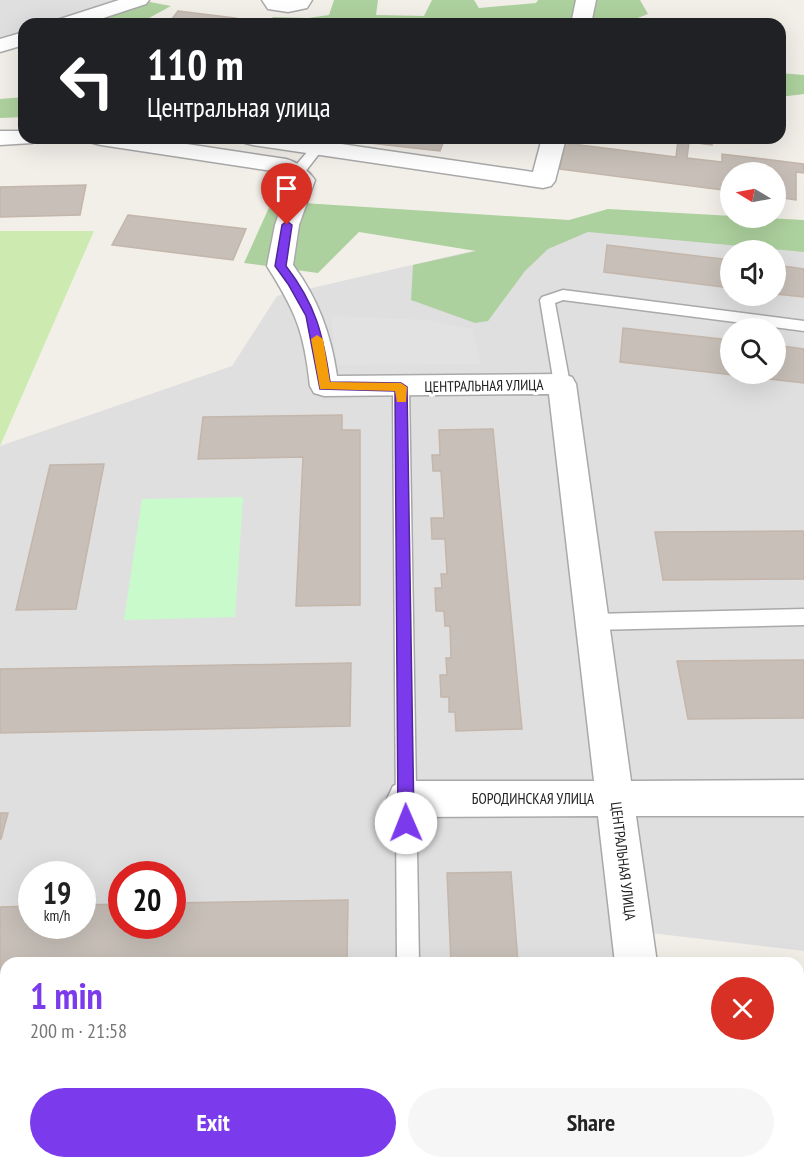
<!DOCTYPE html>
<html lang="en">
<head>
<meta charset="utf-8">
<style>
	:root { --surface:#fff; --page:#f6f6f6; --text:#222; --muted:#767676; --accent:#7c3aed }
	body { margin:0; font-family:"PT Sans Narrow",sans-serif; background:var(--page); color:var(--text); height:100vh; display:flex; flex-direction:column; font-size:22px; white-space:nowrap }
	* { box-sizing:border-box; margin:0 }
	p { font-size:20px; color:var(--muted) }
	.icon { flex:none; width:33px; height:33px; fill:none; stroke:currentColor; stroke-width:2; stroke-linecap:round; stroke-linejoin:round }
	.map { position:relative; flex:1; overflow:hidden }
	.details { position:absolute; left:0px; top:957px; width:804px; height:212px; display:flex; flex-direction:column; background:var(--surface); border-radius:18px 18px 0 0; box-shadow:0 6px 24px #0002 }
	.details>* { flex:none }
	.top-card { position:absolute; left:18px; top:18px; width:768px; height:126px; border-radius:18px; box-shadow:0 6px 24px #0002; background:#202124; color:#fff; overflow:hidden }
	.needle { width:39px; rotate:280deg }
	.buttons { position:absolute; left:720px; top:162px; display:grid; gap:12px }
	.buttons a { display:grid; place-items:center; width:66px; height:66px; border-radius:50%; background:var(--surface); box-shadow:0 6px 24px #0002; font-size:30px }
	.speed { position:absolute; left:18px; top:861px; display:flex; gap:12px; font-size:30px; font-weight:700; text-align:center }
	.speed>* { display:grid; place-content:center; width:78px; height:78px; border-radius:50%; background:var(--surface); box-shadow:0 6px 24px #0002; line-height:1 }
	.speed small { font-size:15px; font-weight:400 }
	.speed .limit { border:9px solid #d22; background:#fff; color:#111 }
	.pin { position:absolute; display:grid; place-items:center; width:51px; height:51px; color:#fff; margin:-62px -26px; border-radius:50% 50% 50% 0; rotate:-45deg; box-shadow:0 0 6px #0007 }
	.pin .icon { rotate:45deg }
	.me { position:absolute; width:66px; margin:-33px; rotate:359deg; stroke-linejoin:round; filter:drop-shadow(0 0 4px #0008) }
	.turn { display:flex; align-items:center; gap:21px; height:126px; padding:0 30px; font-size:27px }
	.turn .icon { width:78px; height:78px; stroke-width:2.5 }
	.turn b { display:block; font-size:42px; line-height:51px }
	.round { display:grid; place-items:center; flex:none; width:63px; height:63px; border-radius:32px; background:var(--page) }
	.head { display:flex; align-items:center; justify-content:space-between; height:102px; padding:0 30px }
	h1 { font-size:36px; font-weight:600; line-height:45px; color:var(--accent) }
	.primary-button { display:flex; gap:12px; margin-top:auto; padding:12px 30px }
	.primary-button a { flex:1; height:69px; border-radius:36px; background:var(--accent); color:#fff; font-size:24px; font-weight:600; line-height:69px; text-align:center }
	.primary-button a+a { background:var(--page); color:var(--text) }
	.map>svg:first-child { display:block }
	.residential { fill:#e0dfdf; fill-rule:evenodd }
	.grass { fill:#cdebb0 }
	.forest { fill:#add19e }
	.park { fill:#c8facc }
	.parking { fill:#e2e2e2 }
	.building { fill:#c7bfb8; stroke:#c4b6ab; stroke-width:1.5 }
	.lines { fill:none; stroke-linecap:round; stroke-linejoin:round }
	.service-casing { stroke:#a9a9a9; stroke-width:3 }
	.minor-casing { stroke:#a9a9a9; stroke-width:3 }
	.service { fill:#fff; fill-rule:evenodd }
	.minor { fill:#fff; fill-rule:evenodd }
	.route { fill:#7c3aed; stroke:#51269a; stroke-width:1.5 }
	.slow { fill:#f59e0b }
	.labels { text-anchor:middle; stroke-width:6; stroke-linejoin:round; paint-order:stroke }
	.street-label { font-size:15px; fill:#222; stroke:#fff }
</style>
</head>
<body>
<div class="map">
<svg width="804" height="1168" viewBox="0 0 804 1168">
	<rect width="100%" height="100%" fill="#f2efe9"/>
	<g class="residential">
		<path d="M0 0H131L60 24H24V36L0 44Z"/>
		<path d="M594 223 804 236V951L616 929 619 963H6V1162H637L638 1168H0V446L232 366 277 296ZM730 250H776V296H730ZM730 328H776V374H730ZM32 874H82V926H32ZM122 874H172V926H122Z"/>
	</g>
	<path class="grass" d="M0 231H94L0 446Z"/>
	<g class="forest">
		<path d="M334 0H378L376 15 424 16 432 0H474L479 8 536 3 538 0H640L648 14 622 24H266L273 17 308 18 329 15Z"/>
		<path d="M150 2 171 6 138 24H82Z"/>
		<path d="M780 73 804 75V94L780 97Z"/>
		<path d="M24 97V117L0 118V99Z"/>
		<path d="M272 201 569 220 608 209 804 220V252L588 232 548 249 525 271 488 321 475 323 411 300 413 265 476 251 359 232 318 273 244 263Z"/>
	</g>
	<path class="park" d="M243 497 235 617 124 620 142 499Z"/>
	<path class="parking" d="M331 316 428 320 472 329 481 364 337 365Z"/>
	<g class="building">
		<path d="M178 11 236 18 232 24H168Z"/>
		<path d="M353 138H445L440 151 352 141Z"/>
		<path d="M658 138H712V145L689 142 687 158 722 162V154L804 164V173L796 172V200L776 197V172H730V191L560 169 565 143 676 157 678 140Z"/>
		<path d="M86 185 80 215 0 217V187Z"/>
		<path d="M128 215 246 229 233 260 112 245Z"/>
		<path d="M607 245 730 260V288L604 272Z"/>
		<path d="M776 265 804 269V297L776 294Z"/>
		<path d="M623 328 730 340V374H776V345L804 349V383L620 362Z"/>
		<path d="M342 415V430H360V605L296 606 303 457 198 459 203 417Z"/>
		<path d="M493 429 522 729 456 731 455 712H449V697H441L440 675H447L446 658H451L450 626H445L444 611H436L435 588H442L441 574H447L445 539H432L431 518H444L441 471H433L432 455H440L439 430Z"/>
		<path d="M104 464 76 609 16 610 50 465Z"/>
		<path d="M804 531V579L663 580 655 532Z"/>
		<path d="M804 660V718L688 719 677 661Z"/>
		<path d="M351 663 350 726 0 733V669Z"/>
		<path d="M0 813H8L1 839H0Z"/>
		<path d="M511 872 518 963H451L447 873Z"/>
		<path d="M348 900 347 963H6V987H0V907L32 906V926H82V905L122 904V926H172V903Z"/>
	</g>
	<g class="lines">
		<g class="service-casing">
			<g id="service">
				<path d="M318 143 324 147 322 150 301 177H291L289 174 291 171 314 144Z"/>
				<path d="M563 290 804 321V331L563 300 555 303 570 384 568 388H556L554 384 540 300 542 297Z"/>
				<path d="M401 381 407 383 409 387 419 963H397L393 387 395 383Z"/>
				<path d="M804 609V625L592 630 585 628 583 622 585 616 592 614Z"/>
				<rect x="397" y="1162" width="26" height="6"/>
			</g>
		</g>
		<g class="minor-casing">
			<g id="minor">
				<path d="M119 0H149L146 4 85 24H54L57 20Z"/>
				<path d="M262 0H312L307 8 288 12 268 9Z"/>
				<path d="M576 0H596L591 24H571Z"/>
				<path d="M24 32V45L0 52V39Z"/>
				<path d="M0 131H24V138H36L32 143 0 145Z"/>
				<path d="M89 138H147L286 159C297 162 308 170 315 180L299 225 293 265C318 299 331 334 337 376L562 374 572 377 576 384 631 781 804 780V816H636L657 963H615L598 816 406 817 393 812 387 799 393 786 406 781H594L549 394 324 396 314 393 310 386C304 331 296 312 267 266L275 225 290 182 279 172 101 145 93 143Z"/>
				<path d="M241 138H300L533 172 542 138H566L555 181 551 186 543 188 253 145 245 143Z"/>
				<path d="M638 1162H684L685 1168H639Z"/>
			</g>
		</g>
		<use href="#service" class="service"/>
		<use href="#minor" class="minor"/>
	</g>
	<path class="route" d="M287 221 292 225 286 266C316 305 323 334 330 382L401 383 407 387 414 823 412 828 406 830 400 828 398 823 395 391 320 389 306 316 288 284 275 266 282 225Z"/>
	<path class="slow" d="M317 335 323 339 330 382 401 383 407 387 406 402H397L395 391 320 389 311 339Z"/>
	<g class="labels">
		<g class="street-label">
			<text transform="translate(484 386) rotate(-1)" y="5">ЦЕНТРАЛЬНАЯ УЛИЦА</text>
			<text x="533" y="804">БОРОДИНСКАЯ УЛИЦА</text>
			<text transform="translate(623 861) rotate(83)" y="5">ЦЕНТРАЛЬНАЯ УЛИЦА</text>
		</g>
	</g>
</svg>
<div class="buttons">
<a><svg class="needle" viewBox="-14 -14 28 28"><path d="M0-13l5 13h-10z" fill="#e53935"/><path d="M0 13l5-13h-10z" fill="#767676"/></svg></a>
<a><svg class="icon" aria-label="sound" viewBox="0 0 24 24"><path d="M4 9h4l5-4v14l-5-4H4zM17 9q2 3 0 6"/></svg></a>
<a><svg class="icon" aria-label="search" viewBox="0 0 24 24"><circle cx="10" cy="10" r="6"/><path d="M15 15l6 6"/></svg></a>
</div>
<div class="speed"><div>19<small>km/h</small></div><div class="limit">20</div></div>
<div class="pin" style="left:287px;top:225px;background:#d93025"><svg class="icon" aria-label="arrive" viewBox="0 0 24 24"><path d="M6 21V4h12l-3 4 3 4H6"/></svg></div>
<svg class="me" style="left:406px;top:823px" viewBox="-20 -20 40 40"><circle r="19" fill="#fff"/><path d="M0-13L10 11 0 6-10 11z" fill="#7c3aed"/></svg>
<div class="top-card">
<div class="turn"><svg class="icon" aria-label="left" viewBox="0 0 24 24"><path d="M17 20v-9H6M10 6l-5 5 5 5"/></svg><div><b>110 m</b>Центральная улица</div></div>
</div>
<section class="details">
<div class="head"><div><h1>1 min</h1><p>200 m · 21:58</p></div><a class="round" style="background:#d93025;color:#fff"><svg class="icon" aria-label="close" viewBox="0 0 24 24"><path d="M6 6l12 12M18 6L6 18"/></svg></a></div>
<div class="primary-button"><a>Exit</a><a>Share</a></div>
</section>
</div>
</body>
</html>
